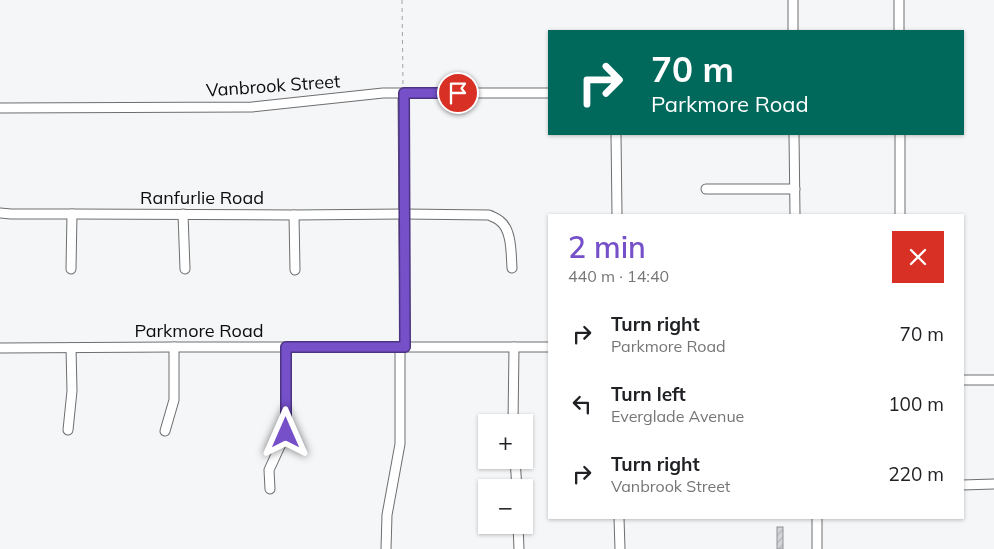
<!DOCTYPE html>
<html lang="en">
<head>
<meta charset="utf-8">
<style>
	:root { --surface:#fff; --page:#f2f2f2; --text:#202124; --muted:#757577; --accent:#7550c9 }
	body { margin:0; font-family:Mulish,sans-serif; background:var(--page); color:var(--text); height:100vh; display:flex; flex-direction:column; font-size:19px; white-space:nowrap }
	* { box-sizing:border-box; margin:0 }
	p { font-size:16px; color:var(--muted) }
	.icon { flex:none; width:28px; height:28px; fill:none; stroke:currentColor; stroke-width:2; stroke-linecap:round; stroke-linejoin:round }
	.map { position:relative; flex:1; overflow:hidden }
	.sheet { position:absolute; left:548px; top:214px; width:416px; height:305px; display:flex; flex-direction:column; background:var(--surface); border-radius:0px; box-shadow:0 1px 4px #0004 }
	.sheet>* { flex:none }
	.guide { position:absolute; left:548px; top:30px; width:416px; height:105px; border-radius:0px; box-shadow:0 1px 4px #0004; background:#00695c; color:#fff; overflow:hidden }
	.tools { position:absolute; left:478px; top:414px; display:grid; gap:10px }
	.tools a { display:grid; place-items:center; width:55px; height:55px; border-radius:0px; background:var(--surface); box-shadow:0 1px 4px #0004; font-size:25px }
	.pin { position:absolute; display:grid; place-items:center; width:42px; height:42px; color:#fff; margin:-21px; border:2px solid #fff; border-radius:50%; box-shadow:0 1px 5px #0007 }
	.me { position:absolute; width:55px; margin:-28px; rotate:0deg; stroke-linejoin:round; filter:drop-shadow(0 0 4px #0008) }
	.turn { display:flex; align-items:center; gap:18px; height:105px; padding:0 20px; font-size:22px }
	.turn .icon { width:65px; height:65px; stroke-width:2.5 }
	.turn b { display:block; font-size:35px; line-height:42px }
	.round { display:grid; place-items:center; flex:none; width:52px; height:52px; border-radius:0px; background:var(--page) }
	.summary { display:flex; align-items:center; justify-content:space-between; height:85px; padding:0 20px }
	h1 { font-size:30px; font-weight:600; line-height:38px; color:var(--accent) }
	ul { padding:0; list-style:none }
	li { display:flex; align-items:center; gap:15px; height:70px; padding:0 20px }
	li div { flex:1 }
	li b { display:block; font-size:19px }
	li em { font-style:normal }
	.map>svg:first-child { display:block }
	.building { fill:url(#building-hatch); stroke:#909295 }
	.lines { fill:none; stroke-linecap:round; stroke-linejoin:round }
	.minor-casing { stroke:#6c6e70; stroke-width:11 }
	.path { stroke:#a2a3a5; stroke-width:1; stroke-dasharray:4 4; stroke-linecap:butt }
	.minor { stroke:#fff; stroke-width:9 }
	.route-casing { stroke:#4c3483; stroke-width:12 }
	.route { stroke:#7550c9; stroke-width:9 }
	.labels { text-anchor:middle; stroke-width:5; stroke-linejoin:round; paint-order:stroke }
	.street-label { font-size:18px; fill:#0d0d0e; stroke:#f4f6f8 }
</style>
</head>
<body>
<div class="map">
<svg width="994" height="549" viewBox="0 0 994 549">
	<defs>
		<pattern id="building-hatch" width="6" height="6" patternUnits="userSpaceOnUse" patternTransform="scale(1.25)"><rect width="6" height="6" fill="#d2d4d7"/><path d="M-1 1l2-2M0 6l6-6M5 7l2-2" fill="none" stroke="#b3b5b7"/></pattern>
	</defs>
	<rect width="100%" height="100%" fill="#f4f6f8"/>
	<rect class="building" x="777" y="527" width="6" height="22"/>
	<g class="lines">
		<g class="minor-casing">
			<g id="minor">
				<path d="M793 0V31"/>
				<path d="M899 0V31"/>
				<path d="M403 93 405 347"/>
				<path d="M0 108 252 107 383 93H549"/>
				<path d="M616 134 617 215"/>
				<path d="M794 134 795 215"/>
				<path d="M900 134V215"/>
				<path d="M706 189H795"/>
				<path d="M0 213 11 214H72L294 215 404 214 489 215C493 217 497 218 500 221 512 230 511 254 512 268"/>
				<path d="M183 214 185 269"/>
				<path d="M294 215 295 270"/>
				<path d="M71 269 72 214"/>
				<path d="M0 348 174 347H549"/>
				<path d="M962 380H994"/>
				<path d="M513 422 514 347"/>
				<path d="M68 430 72 391 71 348"/>
				<path d="M165 431 174 400V347"/>
				<path d="M515 460 517 488"/>
				<path d="M962 485 994 484"/>
				<path d="M270 489 269 470 286 433V347"/>
				<path d="M619 518 620 549"/>
				<path d="M817 518V549"/>
				<path d="M518 525 519 549"/>
				<path d="M386 549 387 515 400 444V347"/>
			</g>
		</g>
		<path class="path" d="M402 0 403 84"/>
		<use href="#minor" class="minor"/>
	</g>
	<g class="lines">
		<g class="route-casing">
			<path id="route" d="M286 433V347H405L404 93H458"/>
		</g>
		<use href="#route" class="route"/>
	</g>
	<g class="labels">
		<g class="street-label">
			<text transform="translate(273 86) rotate(-4)" y="6">Vanbrook Street</text>
			<text x="202" y="204">Ranfurlie Road</text>
			<text x="199" y="337">Parkmore Road</text>
		</g>
	</g>
</svg>
<div class="tools">
<a>+</a>
<a>−</a>
</div>
<div class="pin" style="left:458px;top:93px;background:#d93025"><svg class="icon" aria-label="arrive" viewBox="0 0 24 24"><path d="M6 21V4h12l-3 4 3 4H6"/></svg></div>
<svg class="me" style="left:286px;top:433px" viewBox="-20 -20 40 40"><path d="M0-17L14 15 0 8-14 15z" fill="#7550c9" stroke="#fff" stroke-width="4"/></svg>
<div class="guide">
<div class="turn"><svg class="icon" aria-label="right" viewBox="0 0 24 24"><path d="M7 20v-9h11M14 6l5 5-5 5"/></svg><div><b>70 m</b>Parkmore Road</div></div>
</div>
<section class="sheet">
<div class="summary"><div><h1>2 min</h1><p>440 m · 14:40</p></div><a class="round" style="background:#d93025;color:#fff"><svg class="icon" aria-label="close" viewBox="0 0 24 24"><path d="M6 6l12 12M18 6L6 18"/></svg></a></div>
<ul>
<li><svg class="icon" aria-label="right" viewBox="0 0 24 24"><path d="M7 20v-9h11M14 6l5 5-5 5"/></svg><div><b>Turn right</b><p>Parkmore Road</p></div><em>70 m</em></li>
<li><svg class="icon" aria-label="left" viewBox="0 0 24 24"><path d="M17 20v-9H6M10 6l-5 5 5 5"/></svg><div><b>Turn left</b><p>Everglade Avenue</p></div><em>100 m</em></li>
<li><svg class="icon" aria-label="right" viewBox="0 0 24 24"><path d="M7 20v-9h11M14 6l5 5-5 5"/></svg><div><b>Turn right</b><p>Vanbrook Street</p></div><em>220 m</em></li>
</ul>
</section>
</div>
</body>
</html>
